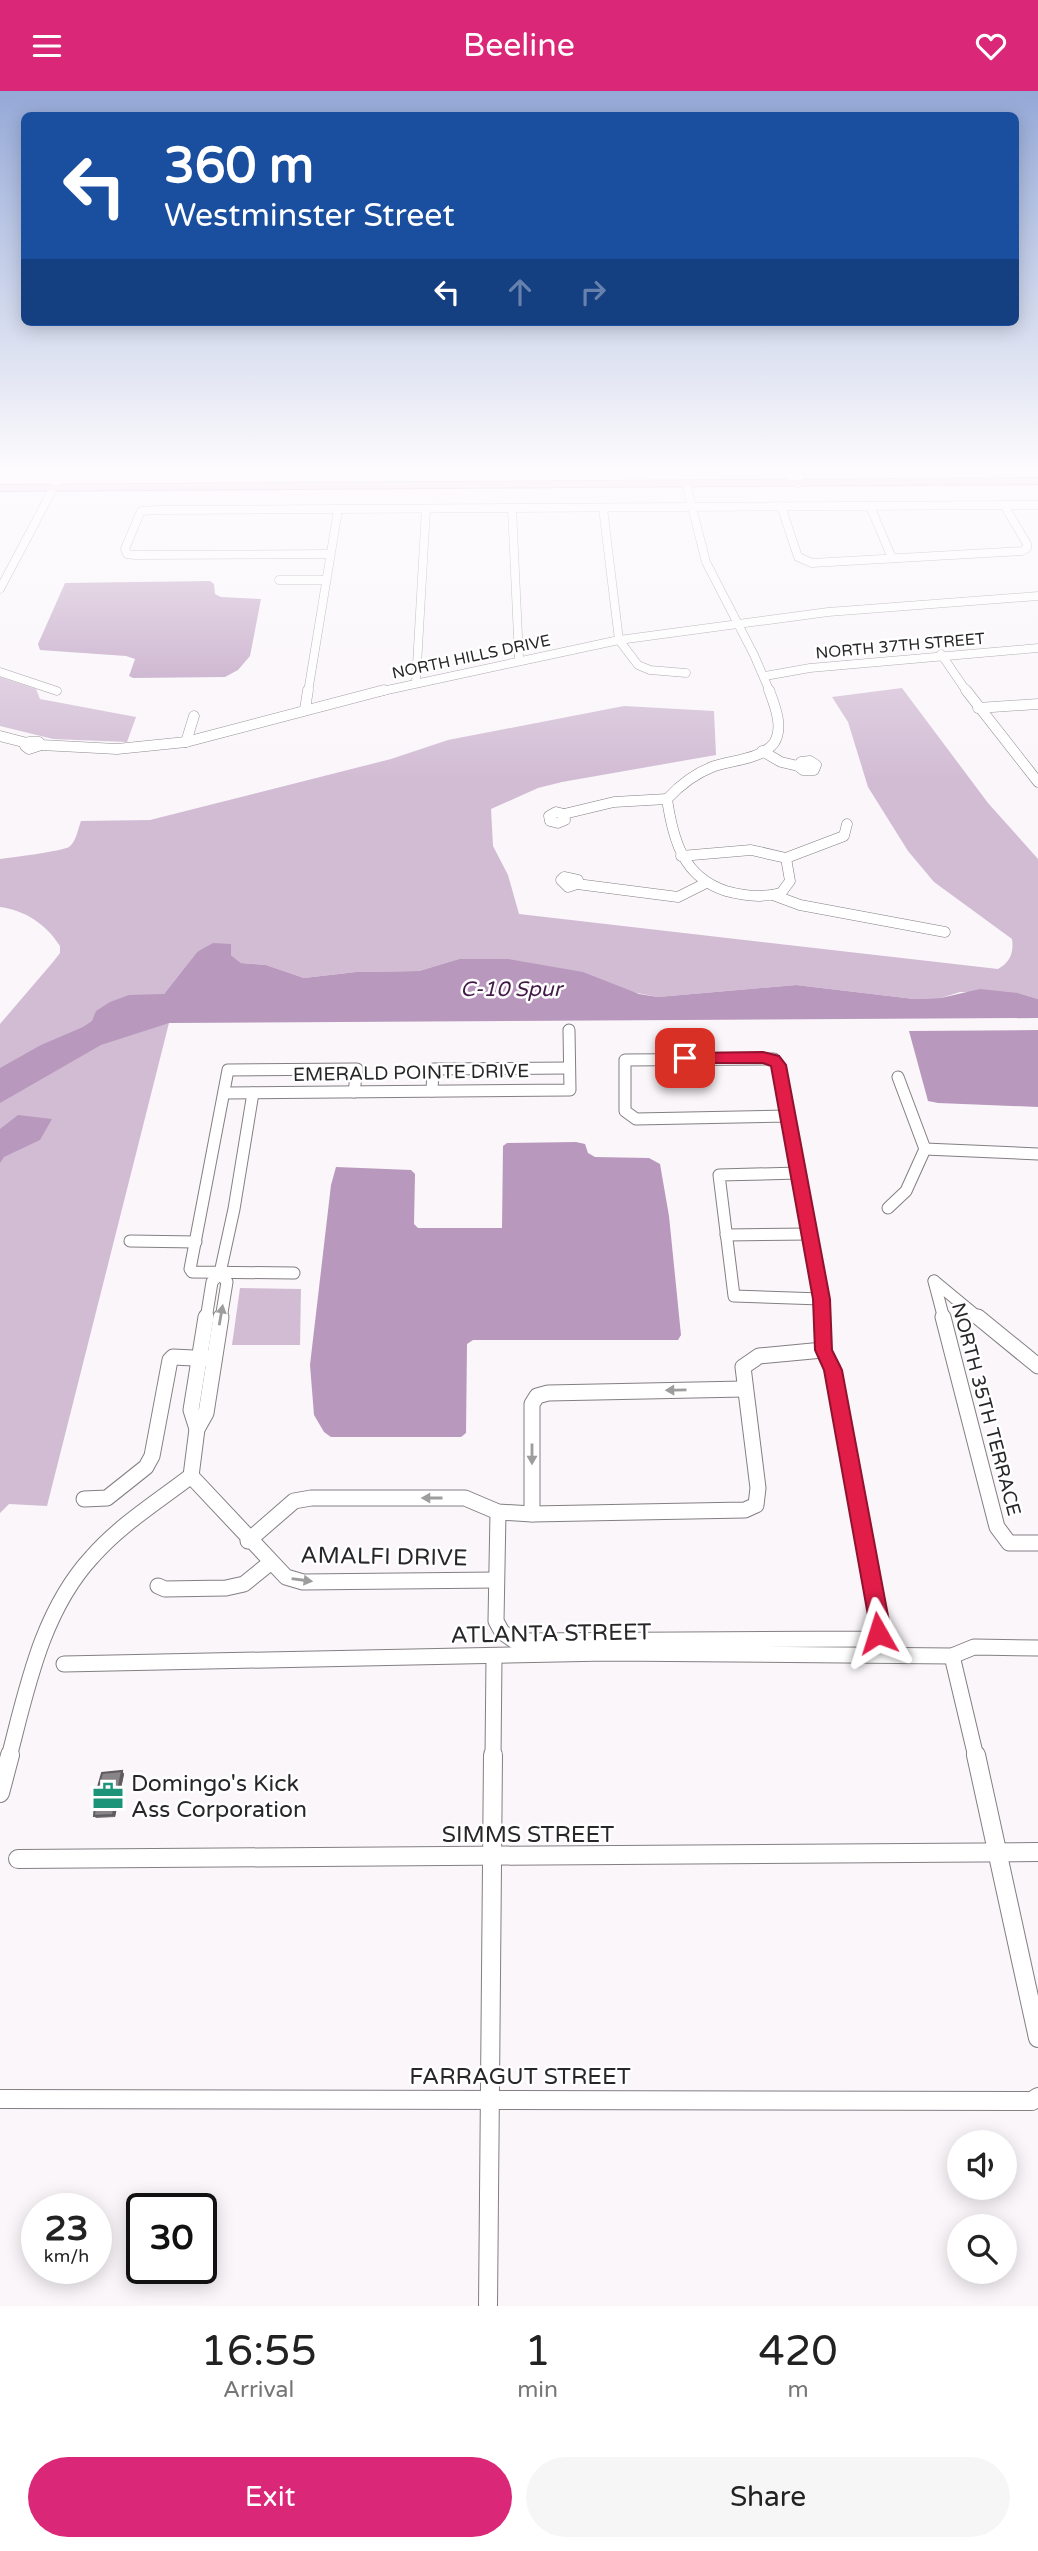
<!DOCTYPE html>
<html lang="en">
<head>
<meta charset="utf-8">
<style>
	:root { --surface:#fff; --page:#f6f6f6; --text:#222; --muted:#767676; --accent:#db2777 }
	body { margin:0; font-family:"Varela Round",sans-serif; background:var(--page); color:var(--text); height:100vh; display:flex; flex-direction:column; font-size:26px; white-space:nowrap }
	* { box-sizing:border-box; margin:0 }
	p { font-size:23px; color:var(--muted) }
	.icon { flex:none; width:38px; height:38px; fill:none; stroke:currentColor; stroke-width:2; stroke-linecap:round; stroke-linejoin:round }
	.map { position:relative; height:2215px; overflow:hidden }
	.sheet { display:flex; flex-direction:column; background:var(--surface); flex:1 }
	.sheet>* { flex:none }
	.banner { position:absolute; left:21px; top:21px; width:998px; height:214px; border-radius:10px; box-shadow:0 4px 18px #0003; background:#1a4fa0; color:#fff; overflow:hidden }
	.buttons { position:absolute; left:947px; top:2039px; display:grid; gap:14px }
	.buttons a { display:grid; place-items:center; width:70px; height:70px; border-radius:50%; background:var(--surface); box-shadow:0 4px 18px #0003; font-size:35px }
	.speed { position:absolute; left:21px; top:2102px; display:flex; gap:14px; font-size:35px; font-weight:700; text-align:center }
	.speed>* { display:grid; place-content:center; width:91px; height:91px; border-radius:50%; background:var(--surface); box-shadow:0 4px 18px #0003; line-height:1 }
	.speed small { font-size:18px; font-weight:400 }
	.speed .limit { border:4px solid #111; border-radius:10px; background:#fff; color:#111 }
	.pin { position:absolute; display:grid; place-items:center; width:60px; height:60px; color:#fff; margin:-30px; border-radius:14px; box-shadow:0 4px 10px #0006 }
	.me { position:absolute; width:77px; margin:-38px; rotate:354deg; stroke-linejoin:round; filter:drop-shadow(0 0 5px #0008) }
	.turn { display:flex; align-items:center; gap:24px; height:147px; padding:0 28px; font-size:32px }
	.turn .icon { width:91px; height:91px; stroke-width:2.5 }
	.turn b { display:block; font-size:49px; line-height:60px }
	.lanes { display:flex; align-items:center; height:66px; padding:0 28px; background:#0003; justify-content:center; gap:35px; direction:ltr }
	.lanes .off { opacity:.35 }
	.eta { display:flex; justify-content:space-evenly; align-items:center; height:119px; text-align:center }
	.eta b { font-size:42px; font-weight:600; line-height:49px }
	.cta { display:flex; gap:14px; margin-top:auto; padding:14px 28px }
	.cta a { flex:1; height:80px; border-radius:42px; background:var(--accent); color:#fff; font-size:28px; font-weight:600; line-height:80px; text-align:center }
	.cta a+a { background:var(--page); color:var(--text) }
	header { display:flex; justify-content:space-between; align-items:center; height:91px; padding:0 28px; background:var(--accent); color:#fff; font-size:32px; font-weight:600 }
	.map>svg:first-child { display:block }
	.green { fill:#d2bcd4 }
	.water { fill:#b998bd }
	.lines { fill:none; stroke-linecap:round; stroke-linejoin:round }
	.minor-far4-casing { stroke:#837f83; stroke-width:9 }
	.minor-far3-casing { stroke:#837f83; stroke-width:11 }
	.minor-far2-casing { stroke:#837f83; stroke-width:13 }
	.minor-far1-casing { stroke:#837f83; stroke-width:17 }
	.minor-casing { stroke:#837f83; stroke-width:20 }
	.major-casing { stroke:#8a648f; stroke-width:2 }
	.minor-far4 { stroke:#fff; stroke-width:8 }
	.minor-far3 { stroke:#fff; stroke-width:10 }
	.minor-far2 { stroke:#fff; stroke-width:11 }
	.minor-far1 { stroke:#fff; stroke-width:15 }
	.minor { stroke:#fff; stroke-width:18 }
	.major { fill:#d9b6dd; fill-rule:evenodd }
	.wall { fill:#757275 }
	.shaded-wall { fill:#5f5c5f }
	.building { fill:#888488; stroke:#5f5c5f; stroke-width:2 }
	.oneway { fill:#9e9d9e }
	.route { fill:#e11d48; stroke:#92132f; stroke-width:2 }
	.labels { text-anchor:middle; stroke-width:5; stroke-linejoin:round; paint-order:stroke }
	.far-street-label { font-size:16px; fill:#272628; stroke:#fff }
	.street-label { font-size:19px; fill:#272628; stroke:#fff }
	.water-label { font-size:21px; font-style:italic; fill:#431948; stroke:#fff }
	.near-street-label { font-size:23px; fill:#272628; stroke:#fff }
	.near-poi-label { font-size:23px; fill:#272628; stroke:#fff; text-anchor:start }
</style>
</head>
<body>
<header><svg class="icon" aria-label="menu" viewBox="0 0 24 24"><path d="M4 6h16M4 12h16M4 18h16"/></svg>Beeline<svg class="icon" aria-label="heart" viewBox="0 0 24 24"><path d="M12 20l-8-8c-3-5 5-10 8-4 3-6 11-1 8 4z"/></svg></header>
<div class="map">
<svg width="1038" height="2215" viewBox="0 0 1038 2215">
	<rect width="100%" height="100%" fill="#faf6fa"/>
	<g class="green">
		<path d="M0 586 36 598 40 608 136 626 127 651 53 648 0 635Z"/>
		<path d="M902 597 988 712 1038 768V908L1018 902 960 901 941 907 914 908 796 894 658 906 459 868 419 880 356 881 304 887 266 874 241 872 231 864V853L197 861 164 903 169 932 47 1415 9 1413 0 1422V933L53 871 60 862V855C47 834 25 819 0 816V768C9 767 63 760 69 756 76 751 78 738 81 730L150 729 391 668 448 649 624 615 714 620 716 664 562 691 538 697 491 718 493 755 508 784 519 823 998 878C1010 871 1014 862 1012 848L934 791 908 760 868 696 848 631 832 606Z"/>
		<path d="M240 1197 301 1198 300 1254H232Z"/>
	</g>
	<g class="water">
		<path d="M210 490 214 493 215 503 221 506 261 508 250 565 238 579 225 586 133 587 129 585 135 568 126 565 40 559 38 553 65 492Z"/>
		<path d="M213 852 231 853V864L241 872 266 874 304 887 356 881 419 880 459 868H508L583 881 639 903 658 906 796 894 914 908 941 907 980 898 1018 902 1038 908V927L169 932 101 954 0 1012V977L41 954 83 936 92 930 96 920 110 911 129 904 164 903 197 861Z"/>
		<path d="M1038 939V1016L938 1012 928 1010 909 940Z"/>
		<path d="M18 1024 52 1028 40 1049 4 1066 0 1072V1038Z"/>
		<path d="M576 1051 585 1053 588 1062 595 1066 649 1067 660 1073 669 1125 681 1244 678 1249H473L467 1253 466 1342 461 1346H331L324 1341 314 1324 310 1274 331 1094 336 1076 411 1079 415 1083 414 1133 418 1137H502L503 1055 507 1052Z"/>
	</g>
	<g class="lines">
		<g class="minor-far4-casing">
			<g id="minor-far4">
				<path d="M788 379 790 385 799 392V379"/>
				<path d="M686 393 706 471 754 564 770 601"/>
				<path d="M781 415 798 466 812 472 1022 460 1027 457V453L1004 414"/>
				<path d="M870 415 892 467"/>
				<path d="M512 417 519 567"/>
				<path d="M603 417 619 549 638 574 650 579 686 582"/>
				<path d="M330 463 135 464 127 463 125 458 141 420 157 419 1038 414"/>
				<path d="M279 489H326"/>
				<path d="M0 498 63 379"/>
				<path d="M941 563 967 601"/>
				<path d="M0 581 57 600"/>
				<path d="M765 585 810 577 1038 557"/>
				<path d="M416 591 426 418"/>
				<path d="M308 601 338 419"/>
				<path d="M378 601 619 549 828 521 1038 505"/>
			</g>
		</g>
		<g class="minor-far3-casing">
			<g id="minor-far3">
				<path d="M769 599C775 615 784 637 774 652 761 669 730 669 712 676 694 683 680 694 667 708 673 749 683 786 726 800 744 805 763 807 781 802L790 790 786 767"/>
				<path d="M966 599 1038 691"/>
				<path d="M978 617 1038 613"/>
				<path d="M305 618 308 599"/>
				<path d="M0 645 27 652"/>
				<path d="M29 651H39L41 654 29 658 25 655Z"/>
				<path d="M186 651 194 625"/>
				<path d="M41 654 117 658 186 651 384 599"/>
				<path d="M762 660 781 671 798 675"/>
				<path d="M810 670 816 674 814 679H803L798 675 801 671Z"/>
				<path d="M556 721 564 723 565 729 558 732 550 730 549 725Z"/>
				<path d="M564 723 614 711 667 708"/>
				<path d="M681 765 751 759 786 767 844 745 847 733"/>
				<path d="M564 786 578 789 577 793 568 796 561 789Z"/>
				<path d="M577 793 678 806 704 793"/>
				<path d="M773 804 800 814 945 841"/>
			</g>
		</g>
		<g class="minor-far2-casing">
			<g id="minor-far2">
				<path d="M432 1000 433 978 569 977"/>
				<path d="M225 1002 570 999 569 939"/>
				<path d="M787 1025 636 1028 625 1020V969L774 968 778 974 821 1208 822 1228"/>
				<path d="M925 1058 1038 1063"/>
				<path d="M799 1082 719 1084 734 1205 821 1208"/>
				<path d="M888 1117 906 1100 925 1058 898 986"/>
				<path d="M726 1144 810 1143"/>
				<path d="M130 1150 196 1151"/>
				<path d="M220 1182 227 1191 221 1228"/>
				<path d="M294 1182 192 1181 190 1178 228 979 357 978 354 1001"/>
				<path d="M934 1190 944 1228"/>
				<path d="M934 1190 980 1228"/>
				<path d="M206 1228 212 1191 220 1182 234 1118 253 1002"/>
			</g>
		</g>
		<g class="minor-far1-casing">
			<g id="minor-far1">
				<path d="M943 1226 997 1436 1009 1452H1038"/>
				<path d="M978 1226 1038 1275"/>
				<path d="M197 1338 191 1319 206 1226"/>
				<path d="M191 1385 286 1486 303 1491 495 1489"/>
				<path d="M191 1385 197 1338 206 1322 221 1226"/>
				<path d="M84 1408 107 1407 146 1376 152 1365 170 1269 173 1266 214 1268"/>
				<path d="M498 1421 496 1530 502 1541 515 1550 870 1548 878 1542 879 1530 833 1278 823 1259 822 1226"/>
				<path d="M532 1423V1313L537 1305 548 1302 744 1298"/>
				<path d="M248 1450 294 1410 311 1407H465L498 1421 532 1423 745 1419 756 1414 758 1397 743 1276 759 1265 823 1259"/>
				<path d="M158 1495 165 1498 226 1497 244 1493 270 1472"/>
				<path d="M952 1565 976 1666"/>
				<path d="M64 1573 607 1562 952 1565 974 1556 1038 1557"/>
				<path d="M9 1666C27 1597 42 1520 92 1466 120 1434 157 1411 191 1385"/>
				<path d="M493 1666 494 1566"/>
			</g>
		</g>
		<g class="minor-casing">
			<g id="minor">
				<path d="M976 1664 1038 1947"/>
				<path d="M0 1702 10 1664"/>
				<path d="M18 1768 1038 1761"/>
				<path d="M0 2008 1032 2010 1038 2006"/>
				<path d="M488 2215 493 1664"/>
			</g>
		</g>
		<g class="major-casing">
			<path id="major" d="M1038 387V393L0 400V394Z"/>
		</g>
		<use href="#minor-far4" class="minor-far4"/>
		<use href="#minor-far3" class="minor-far3"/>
		<use href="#minor-far2" class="minor-far2"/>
		<use href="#minor-far1" class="minor-far1"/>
		<use href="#minor" class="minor"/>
		<use href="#major" class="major"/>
	</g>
	<path class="wall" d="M122 1680 124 1683 115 1726 96 1727 94 1725Z"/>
	<path class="shaded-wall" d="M122 1680 124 1683 115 1726 113 1724Z"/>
	<path class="building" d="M122 1680 113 1724 94 1725 96 1703 102 1682Z"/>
	<defs><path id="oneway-solid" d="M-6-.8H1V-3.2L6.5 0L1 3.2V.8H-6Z" transform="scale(1.75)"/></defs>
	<g class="oneway">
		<use href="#oneway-solid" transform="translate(221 1224) rotate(-80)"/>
		<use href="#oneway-solid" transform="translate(676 1299) rotate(179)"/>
		<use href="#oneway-solid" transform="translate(532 1363) rotate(90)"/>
		<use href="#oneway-solid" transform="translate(432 1407) rotate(-180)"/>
		<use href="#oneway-solid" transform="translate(302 1489) rotate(8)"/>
	</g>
	<linearGradient id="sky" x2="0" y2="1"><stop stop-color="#95a9d7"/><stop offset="0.55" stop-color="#fdfbfd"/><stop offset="1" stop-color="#fdfbfd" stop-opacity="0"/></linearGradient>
	<rect width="1038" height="689" fill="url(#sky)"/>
	<path class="route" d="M763 961 779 965 786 974 830 1208 832 1259 842 1279 889 1530 886 1549 878 1552 871 1549 869 1530 824 1279 815 1259 813 1208 771 975 763 972H685L678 967 685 962Z"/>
	<defs>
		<g id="office-bare" transform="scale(2.415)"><path d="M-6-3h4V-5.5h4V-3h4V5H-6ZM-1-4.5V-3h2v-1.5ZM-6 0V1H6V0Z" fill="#1c9479" stroke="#fff" stroke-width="2.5" paint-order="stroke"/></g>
	</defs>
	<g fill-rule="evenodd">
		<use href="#office-bare" x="108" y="1705"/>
	</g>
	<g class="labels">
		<g class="far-street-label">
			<text transform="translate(900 554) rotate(-5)" y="6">NORTH 37TH STREET</text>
			<text transform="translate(471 565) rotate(-12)" y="6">NORTH HILLS DRIVE</text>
		</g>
		<g class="street-label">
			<text transform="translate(411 981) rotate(-1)" y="7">EMERALD POINTE DRIVE</text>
			<text transform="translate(987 1318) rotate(75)" y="7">NORTH 35TH TERRACE</text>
		</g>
		<g class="water-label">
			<text x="511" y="905">C-10 Spur</text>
		</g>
		<g class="near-street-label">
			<text transform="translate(384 1465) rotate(1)" y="8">AMALFI DRIVE</text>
			<text transform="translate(551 1542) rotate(-1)" y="8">ATLANTA STREET</text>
			<text x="528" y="1751">SIMMS STREET</text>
			<text x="520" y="1993">FARRAGUT STREET</text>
		</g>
		<g class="near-poi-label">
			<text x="131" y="1700">Domingo's Kick<tspan x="131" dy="26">Ass Corporation</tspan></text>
		</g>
	</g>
</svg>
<div class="buttons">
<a><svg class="icon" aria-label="sound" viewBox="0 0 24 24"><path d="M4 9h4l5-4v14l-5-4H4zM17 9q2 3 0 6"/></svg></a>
<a><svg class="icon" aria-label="search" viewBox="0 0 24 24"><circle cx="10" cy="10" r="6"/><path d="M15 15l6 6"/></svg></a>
</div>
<div class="speed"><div>23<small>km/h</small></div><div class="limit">30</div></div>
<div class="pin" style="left:685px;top:967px;background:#d93025"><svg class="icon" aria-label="arrive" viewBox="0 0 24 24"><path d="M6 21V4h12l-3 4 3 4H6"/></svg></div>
<svg class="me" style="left:878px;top:1542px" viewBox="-20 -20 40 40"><path d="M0-17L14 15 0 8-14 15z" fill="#e11d48" stroke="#fff" stroke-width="4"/></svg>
<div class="banner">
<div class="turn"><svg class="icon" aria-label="left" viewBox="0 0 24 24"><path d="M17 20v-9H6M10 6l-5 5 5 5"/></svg><div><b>360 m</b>Westminster Street</div></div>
<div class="lanes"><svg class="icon" aria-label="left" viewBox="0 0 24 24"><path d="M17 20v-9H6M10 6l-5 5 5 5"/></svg><svg class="icon off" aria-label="ahead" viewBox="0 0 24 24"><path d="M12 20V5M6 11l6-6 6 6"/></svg><svg class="icon off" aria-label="right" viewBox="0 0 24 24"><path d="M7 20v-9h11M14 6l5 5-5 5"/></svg></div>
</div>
</div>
<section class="sheet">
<div class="eta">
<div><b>16:55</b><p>Arrival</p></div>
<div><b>1</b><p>min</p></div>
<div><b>420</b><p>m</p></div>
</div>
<div class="cta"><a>Exit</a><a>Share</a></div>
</section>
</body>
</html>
